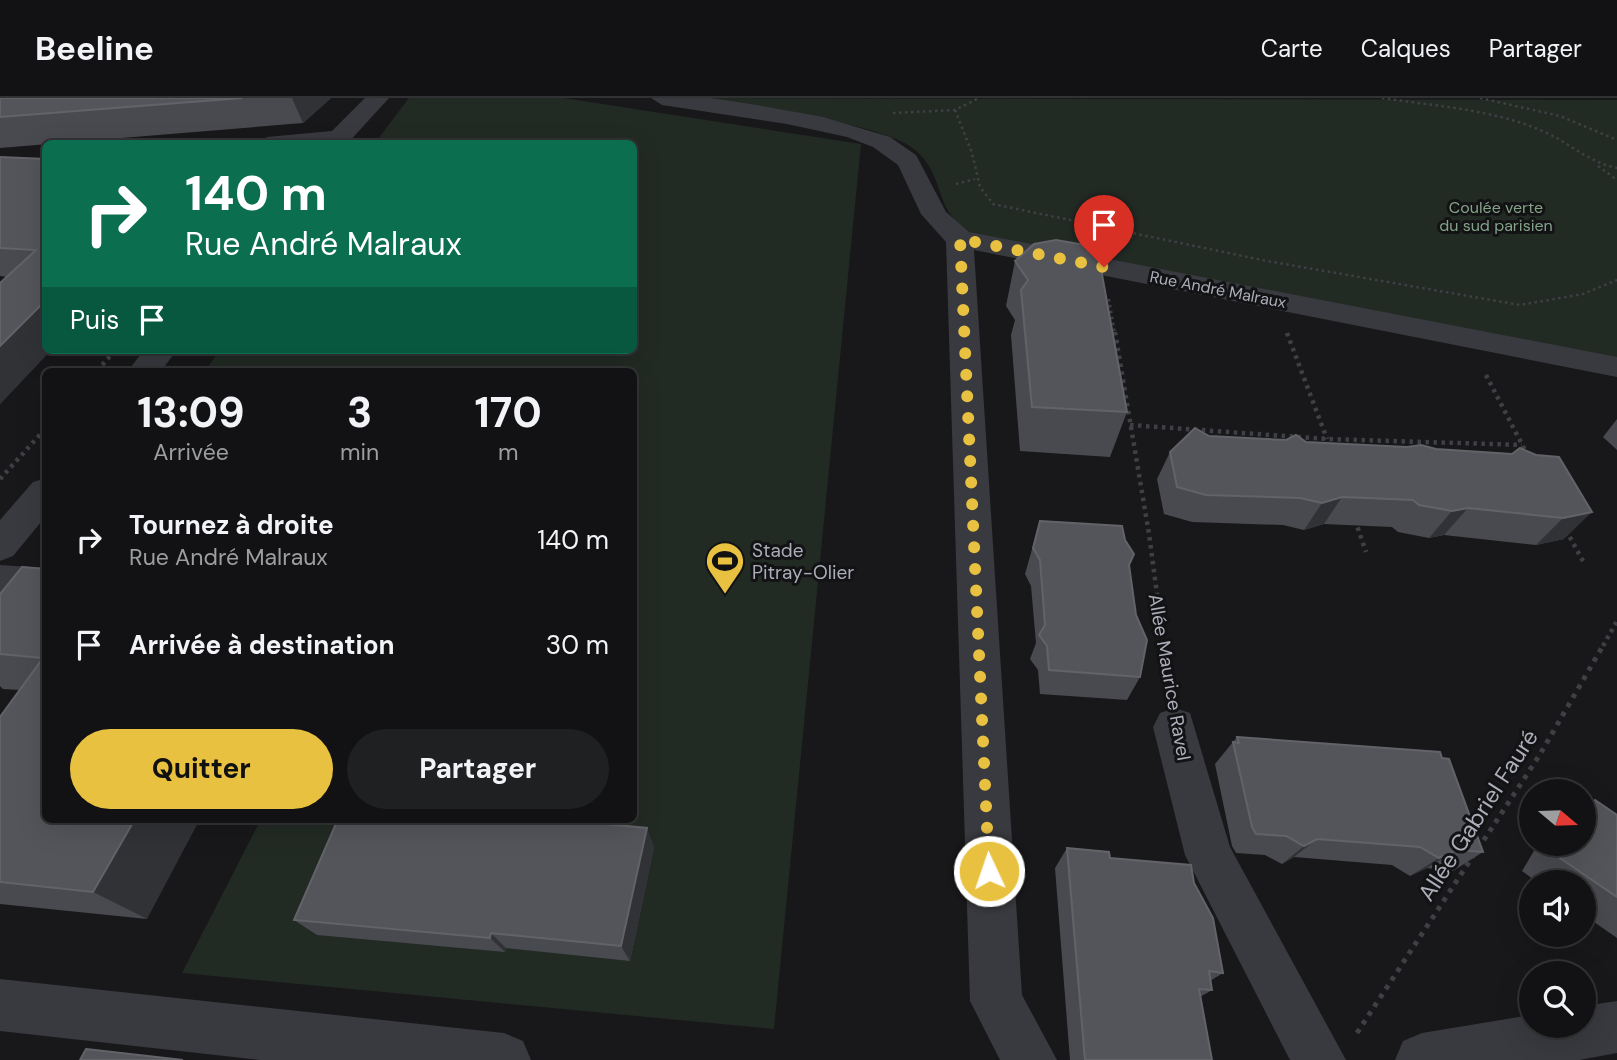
<!DOCTYPE html>
<html lang="fr">
<head>
<meta charset="utf-8">
<style>
	:root { --surface:#121214; --page:#1f2022; --text:#f1f3f6; --muted:#9c9ea0; --line:#313234; --accent:#e9c141 }
	body { margin:0; font-family:"DM Sans",sans-serif; background:var(--page); color:var(--text); height:100vh; display:flex; flex-direction:column; font-size:26px; white-space:nowrap }
	* { box-sizing:border-box; margin:0 }
	p { font-size:23px; color:var(--muted) }
	.icon { flex:none; width:38px; height:38px; fill:none; stroke:currentColor; stroke-width:2; stroke-linecap:round; stroke-linejoin:round }
	.map { position:relative; flex:1; overflow:hidden }
	.side { position:absolute; left:42px; top:270px; width:595px; height:455px; display:flex; flex-direction:column; background:var(--surface); border-radius:10px; box-shadow:0 7px 28px #0002,0 0 0 2px var(--line) }
	.side>* { flex:none }
	.guide { position:absolute; left:42px; top:42px; width:595px; height:214px; border-radius:10px; box-shadow:0 7px 28px #0002,0 0 0 2px var(--line); background:#0b6e4f; color:#fff; overflow:hidden }
	.needle { width:46px; rotate:109deg }
	.tools { position:absolute; left:1519px; top:681px; display:grid; gap:14px }
	.tools a { display:grid; place-items:center; width:77px; height:77px; border-radius:50%; background:var(--surface); box-shadow:0 7px 28px #0002,0 0 0 2px var(--line); font-size:35px }
	.pin { position:absolute; display:grid; place-items:center; width:60px; height:60px; color:#fff; margin:-72px -30px; border-radius:50% 50% 50% 0; rotate:-45deg; box-shadow:0 0 7px #0007 }
	.pin .icon { rotate:45deg }
	.me { position:absolute; width:77px; margin:-38px; rotate:357deg; stroke-linejoin:round; filter:drop-shadow(0 0 5px #0008) }
	.turn { display:flex; align-items:center; gap:24px; height:147px; padding:0 28px; font-size:32px }
	.turn .icon { width:91px; height:91px; stroke-width:2.5 }
	.turn b { display:block; font-size:49px; line-height:60px }
	.then { display:flex; align-items:center; height:66px; padding:0 28px; background:#0003; gap:14px; font-size:26px }
	.eta { display:flex; justify-content:space-evenly; align-items:center; height:119px; text-align:center }
	.eta b { font-size:42px; font-weight:700; line-height:49px }
	.primary-button { display:flex; gap:14px; margin-top:auto; padding:14px 28px }
	.primary-button a { flex:1; height:80px; border-radius:42px; background:var(--accent); color:#111; font-size:28px; font-weight:700; line-height:80px; text-align:center }
	.primary-button a+a { background:var(--page); color:var(--text) }
	ul { padding:0; list-style:none }
	li { display:flex; align-items:center; gap:21px; height:105px; padding:0 28px }
	li div { flex:1 }
	li b { display:block; font-size:26px }
	li em { font-style:normal }
	header { display:flex; align-items:center; gap:42px; box-sizing:border-box; height:98px; padding:0 35px; background:var(--surface); border-bottom:2px solid var(--line) }
	header strong { font-size:33px }
	nav { display:flex; gap:38px; margin-inline-start:auto; font-size:24px }
	.map>svg:first-child { display:block }
	.green { fill:#222a24 }
	.lines { fill:none; stroke-linecap:round; stroke-linejoin:round }
	.path-far2 { stroke:#3f4046; stroke-width:2.5; stroke-dasharray:2.5 3.5; stroke-linecap:butt }
	.path-far1 { stroke:#3f4046; stroke-width:4.5; stroke-dasharray:3.5 4.5; stroke-linecap:butt }
	.path { stroke:#3f4046; stroke-width:5; stroke-dasharray:4.5 6; stroke-linecap:butt }
	.minor { fill:#393a3f; fill-rule:evenodd }
	.wall { fill:#494a4f }
	.shaded-wall { fill:#313235 }
	.building { fill:#54555a; stroke:#626369; stroke-width:2 }
	.route { stroke:#e9c141; stroke-width:12; stroke-dasharray:0 21.6 }
	.labels { text-anchor:middle; stroke-width:6; stroke-linejoin:round; paint-order:stroke }
	.far-park-label { font-size:16px; fill:#83a388; stroke:#131315 }
	.far-street-label { font-size:16px; fill:#abaeb9; stroke:#131315 }
	.poi-label { font-size:19px; fill:#abaeb9; stroke:#131315; text-anchor:start }
	.street-label { font-size:19px; fill:#abaeb9; stroke:#131315 }
	.near-street-label { font-size:23px; fill:#abaeb9; stroke:#131315 }
</style>
</head>
<body>
<header>
<strong>Beeline</strong>
<nav><a>Carte</a><a>Calques</a><a>Partager</a></nav>
</header>
<div class="map">
<svg width="1617" height="962" viewBox="0 0 1617 962">
	<rect width="100%" height="100%" fill="#18181a"/>
	<g class="green">
		<path d="M409 0H564L861 46 774 931 182 875 261 721H634V273H205L220 252H634V46L375 45Z"/>
		<path d="M692 0 1617 2V262L980 139C930 118 949 80 915 52 880 23 743 9 692 0Z"/>
	</g>
	<g class="lines">
		<g class="path-far2">
			<path d="M1382 0C1434 8 1491 11 1540 32 1568 43 1587 64 1617 70"/>
			<path d="M1480 0 1560 18 1617 42"/>
			<path d="M955 12 972 55 980 89 993 106 1267 163 1520 207 1583 196 1617 182"/>
			<path d="M893 15 955 12 979 0"/>
			<path d="M1598 68 1617 82"/>
			<path d="M956 86 975 81"/>
			<path d="M1109 201 1115 236"/>
		</g>
		<g class="path-far1">
			<path d="M1115 234 1149 436 1164 548"/>
			<path d="M1287 235 1327 341"/>
			<path d="M97 273 110 258"/>
			<path d="M1486 277 1527 356"/>
			<path d="M1130 327 1327 341 1522 347"/>
			<path d="M0 381 46 330"/>
			<path d="M1355 422 1366 454"/>
			<path d="M1566 432 1584 465"/>
			<path d="M1603 548 1617 523"/>
		</g>
		<g class="path">
			<path d="M1163 546 1169 590"/>
			<path d="M1478 751 1539 658 1604 546"/>
			<path d="M1357 935 1473 758"/>
		</g>
		<g class="minor">
			<path d="M365 0H389L347 46H255L267 39 332 33Z"/>
			<path d="M651 0H710L751 6 823 19 890 39 916 57 946 114 969 134 1617 259V279L974 152 1022 897 1057 962H1000L970 903 946 144 921 116 898 67 873 49 847 39 787 26 662 7Z"/>
			<path d="M144 252H177L161 273H128Z"/>
			<path d="M46 380V418L13 458 0 463V422L33 384Z"/>
			<path d="M0 467 46 470V501L0 497Z"/>
			<path d="M1175 610 1190 615 1230 749 1346 962H1290L1185 757 1153 629 1160 615Z"/>
			<path d="M0 881 504 935 523 943 531 962H260L0 933Z"/>
			<path d="M1617 903V955L1579 962H1395L1403 943 1422 935 1531 917V928H1584V908Z"/>
		</g>
	</g>
	<g class="wall">
		<path d="M0 0H331L303 25 0 50Z"/>
		<path d="M0 59 46 61 51 252 0 306V185L7 179 0 178Z"/>
		<path d="M1015 163 1127 314 1110 359 1020 353 1011 237 1015 222 1006 208Z"/>
		<path d="M1617 321V352L1603 339Z"/>
		<path d="M1209 338 1559 359 1564 441 1536 447 1444 437 1429 440 1398 434 1392 429 1324 426 1304 432 1283 427 1192 424 1164 416 1157 381 1170 354Z"/>
		<path d="M1040 423 1129 467 1140 579 1127 602 1040 596 1038 572 1030 561 1036 545 1031 488 1025 476Z"/>
		<path d="M22 469 147 821 0 806V619L20 592 3 591 0 588V496Z"/>
		<path d="M1237 639 1483 754 1453 773 1427 770 1410 778 1392 767 1294 759 1282 766 1265 757 1236 755 1232 748 1215 666Z"/>
		<path d="M1586 701 1591 704 1595 702 1617 717V840L1584 817V784H1537L1522 773 1538 746H1584V702Z"/>
		<path d="M605 726 654 749 630 863 506 850 505 854 317 837 294 822Z"/>
		<path d="M1067 750 1110 760 1194 785 1223 875 1210 883 1212 892 1200 899 1212 962H1070L1055 770Z"/>
	</g>
	<g class="shaded-wall">
		<path d="M292 0H331L303 25Z"/>
		<path d="M46 202V252H51L0 306V248Z"/>
		<path d="M1342 399 1324 426 1304 432 1322 405Z"/>
		<path d="M1468 410 1444 437 1429 440 1452 413Z"/>
		<path d="M1592 414 1564 441 1536 447 1563 420Z"/>
		<path d="M135 721H200L147 821 93 794Z"/>
		<path d="M597 721H603L608 733 596 725Z"/>
		<path d="M647 730 654 749 630 863 621 848Z"/>
		<path d="M1317 741 1294 759 1282 766 1304 748Z"/>
		<path d="M1456 752 1427 770 1410 778 1439 760Z"/>
		<path d="M491 835 506 850 505 854 490 840Z"/>
	</g>
	<g class="building">
		<path d="M0 0H242L0 19Z"/>
		<path d="M0 59 46 61V202L0 248V185L36 152 0 150Z"/>
		<path d="M1056 142 1097 149 1127 314 1032 309 1021 192 1028 182 1015 163 1034 146Z"/>
		<path d="M1195 330 1209 338 1286 342 1296 337 1306 344 1407 349 1421 347 1436 351 1512 356 1520 350 1536 357 1559 359 1592 414 1563 420 1468 410 1452 413 1419 407 1413 402 1342 399 1322 405 1300 400 1206 397 1177 389 1170 354Z"/>
		<path d="M1040 423 1122 428 1125 442 1134 456 1129 467 1136 517 1147 542 1140 579 1049 572 1047 548 1039 537 1045 527 1040 462 1033 450Z"/>
		<path d="M22 469 46 471V721H135L93 794 0 784V619L43 560 0 556V496Z"/>
		<path d="M1237 639 1440 654 1442 660 1449 661 1483 754 1456 752 1439 760 1420 749 1317 741 1304 748 1286 738 1256 736 1252 729 1233 644 1239 645Z"/>
		<path d="M1586 701 1592 705 1595 702 1617 717V799L1554 756 1560 746H1584V705Z"/>
		<path d="M338 721H597L596 725 647 730 621 848 491 835 490 840 294 822Z"/>
		<path d="M1067 750 1109 754 1110 760 1191 767 1194 785 1213 820 1223 875 1209 873 1212 892 1199 891 1212 962H1085Z"/>
		<path d="M86 951 183 962H80Z"/>
	</g>
	<g class="lines">
		<path class="route" d="M989 773 960 141 1104 169"/>
	</g>
	<defs>
		<g id="stadium-pin" transform="scale(2.0125)"><path d="M0 17L-7.5 6A9.5 9.5 0 1 1 7.5 6Z" fill="#e9c141" stroke="#131315"/><path d="M0-5a6.5 5 0 1 0 0 10a6.5 5 0 1 0 0-10ZM-3.5-1.8h7v3.6h-7Z" fill="#111"/></g>
	</defs>
	<g fill-rule="evenodd">
		<use href="#stadium-pin" x="725" y="463"/>
	</g>
	<g class="labels">
		<g class="far-park-label">
			<text x="1496" y="115">Coulée verte<tspan x="1496" dy="18">du sud parisien</tspan></text>
		</g>
		<g class="far-street-label">
			<text transform="translate(1218 191) rotate(11)" y="6">Rue André Malraux</text>
		</g>
		<g class="poi-label">
			<text x="752" y="459">Stade<tspan x="752" dy="22">Pitray-Olier</tspan></text>
		</g>
		<g class="street-label">
			<text transform="translate(1170 579) rotate(80)" y="7">Allée Maurice Ravel</text>
		</g>
		<g class="near-street-label">
			<text transform="translate(1478 717) rotate(-57)" y="8">Allée Gabriel Fauré</text>
		</g>
	</g>
</svg>
<div class="tools">
<a><svg class="needle" viewBox="-14 -14 28 28"><path d="M0-13l5 13h-10z" fill="#e53935"/><path d="M0 13l5-13h-10z" fill="#9c9ea0"/></svg></a>
<a><svg class="icon" aria-label="sound" viewBox="0 0 24 24"><path d="M4 9h4l5-4v14l-5-4H4zM17 9q2 3 0 6"/></svg></a>
<a><svg class="icon" aria-label="search" viewBox="0 0 24 24"><circle cx="10" cy="10" r="6"/><path d="M15 15l6 6"/></svg></a>
</div>
<div class="pin" style="left:1104px;top:169px;background:#d93025"><svg class="icon" aria-label="arrive" viewBox="0 0 24 24"><path d="M6 21V4h12l-3 4 3 4H6"/></svg></div>
<svg class="me" style="left:989px;top:773px" viewBox="-20 -20 40 40"><circle r="17" fill="#e9c141" stroke="#fff" stroke-width="3"/><path d="M0-11L8 9 0 5-8 9z" fill="#fff"/></svg>
<div class="guide">
<div class="turn"><svg class="icon" aria-label="right" viewBox="0 0 24 24"><path d="M7 20v-9h11M14 6l5 5-5 5"/></svg><div><b>140 m</b>Rue André Malraux</div></div>
<div class="then">Puis<svg class="icon" aria-label="arrive" viewBox="0 0 24 24"><path d="M6 21V4h12l-3 4 3 4H6"/></svg></div>
</div>
<section class="side">
<div class="eta">
<div><b>13:09</b><p>Arrivée</p></div>
<div><b>3</b><p>min</p></div>
<div><b>170</b><p>m</p></div>
</div>
<ul>
<li><svg class="icon" aria-label="right" viewBox="0 0 24 24"><path d="M7 20v-9h11M14 6l5 5-5 5"/></svg><div><b>Tournez à droite</b><p>Rue André Malraux</p></div><em>140 m</em></li>
<li><svg class="icon" aria-label="arrive" viewBox="0 0 24 24"><path d="M6 21V4h12l-3 4 3 4H6"/></svg><div><b>Arrivée à destination</b></div><em>30 m</em></li>
</ul>
<div class="primary-button"><a>Quitter</a><a>Partager</a></div>
</section>
</div>
</body>
</html>
